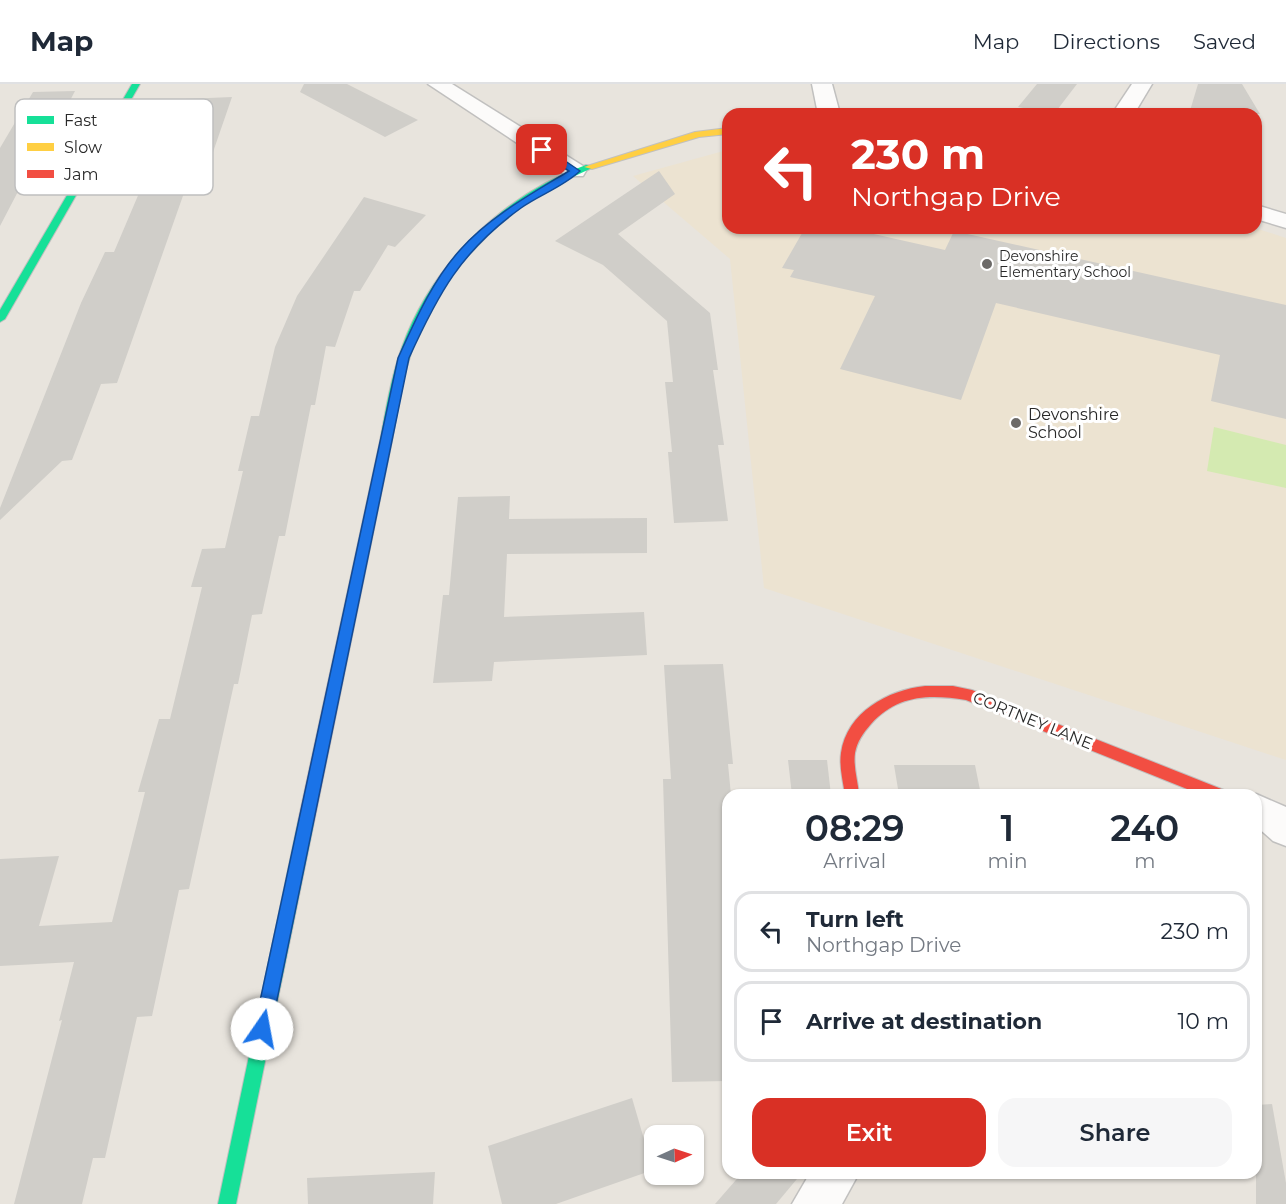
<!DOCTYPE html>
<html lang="en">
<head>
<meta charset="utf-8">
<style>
	:root { --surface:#fff; --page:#f6f6f7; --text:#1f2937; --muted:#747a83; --line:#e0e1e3; --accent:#d93025 }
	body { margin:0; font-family:Montserrat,sans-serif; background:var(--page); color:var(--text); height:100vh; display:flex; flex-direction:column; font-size:22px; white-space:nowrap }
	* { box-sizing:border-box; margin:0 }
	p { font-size:20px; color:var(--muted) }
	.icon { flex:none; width:33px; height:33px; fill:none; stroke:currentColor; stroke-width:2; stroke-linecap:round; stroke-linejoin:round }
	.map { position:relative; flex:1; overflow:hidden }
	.drawer { position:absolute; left:722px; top:705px; width:540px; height:390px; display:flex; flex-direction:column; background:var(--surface); border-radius:18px; box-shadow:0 2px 4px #0004 }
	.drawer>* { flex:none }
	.guide { position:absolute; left:722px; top:24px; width:540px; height:126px; border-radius:18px; box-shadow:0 2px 4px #0004; background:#d93025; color:#fff; overflow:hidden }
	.needle { width:39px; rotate:87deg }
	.fabs { position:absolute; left:644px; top:1041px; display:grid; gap:12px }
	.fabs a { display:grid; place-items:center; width:60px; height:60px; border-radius:12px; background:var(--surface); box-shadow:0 2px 4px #0004; font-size:30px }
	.pin { position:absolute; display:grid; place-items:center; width:51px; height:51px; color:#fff; margin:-26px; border-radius:12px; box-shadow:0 3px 9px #0006 }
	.me { position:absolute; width:66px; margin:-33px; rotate:12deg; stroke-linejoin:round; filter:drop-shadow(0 0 4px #0008) }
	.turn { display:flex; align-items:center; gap:21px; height:126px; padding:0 30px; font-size:27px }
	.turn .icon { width:78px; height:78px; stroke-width:2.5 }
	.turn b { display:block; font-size:42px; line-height:51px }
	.eta { display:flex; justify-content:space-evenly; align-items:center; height:102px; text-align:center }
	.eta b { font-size:36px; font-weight:600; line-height:42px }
	.button { display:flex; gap:12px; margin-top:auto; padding:12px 30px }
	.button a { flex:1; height:69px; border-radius:18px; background:var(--accent); color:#fff; font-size:24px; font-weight:600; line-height:69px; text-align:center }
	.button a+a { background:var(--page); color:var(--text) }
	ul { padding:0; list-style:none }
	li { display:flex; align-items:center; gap:18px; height:81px; margin:0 12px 9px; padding:0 18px; border:3px solid var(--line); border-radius:18px }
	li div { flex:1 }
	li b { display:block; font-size:22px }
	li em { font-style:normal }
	header { display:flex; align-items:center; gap:36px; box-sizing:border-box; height:84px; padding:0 30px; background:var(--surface); border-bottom:2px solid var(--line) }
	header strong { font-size:28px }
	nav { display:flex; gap:33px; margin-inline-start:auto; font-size:21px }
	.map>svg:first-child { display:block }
	.education { fill:#ece3d1 }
	.pitch { fill:#d4eab1 }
	.building { fill:#d0cec9 }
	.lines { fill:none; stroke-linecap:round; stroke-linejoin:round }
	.street-casing { stroke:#c1c0bf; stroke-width:3 }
	.fast-casing { stroke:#c1c0bf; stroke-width:2 }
	.slow-casing { stroke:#c1c0bf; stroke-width:2 }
	.jam-casing { stroke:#c1c0bf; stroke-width:2 }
	.street { fill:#fcfbfa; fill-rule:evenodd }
	.fast { fill:#16e098; fill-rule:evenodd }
	.slow { fill:#ffcf43; fill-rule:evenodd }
	.jam { fill:#f24e42; fill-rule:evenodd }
	.route { fill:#1a73e8; stroke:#114b97; stroke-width:1.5 }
	.poi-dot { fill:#6c6a68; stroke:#fff; stroke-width:2 }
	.labels { text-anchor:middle; stroke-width:6; stroke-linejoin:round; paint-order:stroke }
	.far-poi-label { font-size:14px; fill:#292929; stroke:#fff; text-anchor:start }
	.poi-label { font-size:16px; fill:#292929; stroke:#fff; text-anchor:start }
	.street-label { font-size:16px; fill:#292929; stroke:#fff }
	.key { fill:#fff; stroke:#bfbfbf; stroke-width:1.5 }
	.key-label { font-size:16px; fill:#292929 }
</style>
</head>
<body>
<header>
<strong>Map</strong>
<nav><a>Map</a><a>Directions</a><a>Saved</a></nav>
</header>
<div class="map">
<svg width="1286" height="1120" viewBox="0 0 1286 1120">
	<rect width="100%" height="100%" fill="#e8e4dd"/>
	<path class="education" d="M727 66 728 144H1255L1286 154V676L764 504 730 175 633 92Z"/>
	<path class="pitch" d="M1214 343 1286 361V404L1207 387Z"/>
	<g class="building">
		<path d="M304 0H347L418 36 385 53 300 8Z"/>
		<path d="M1037 0H1077L1054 30 1018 23Z"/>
		<path d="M1198 0H1242L1260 30H1189Z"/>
		<path d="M75 7 41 72 36 73 0 142V64L33 8Z"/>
		<path d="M232 13 212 71 197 72 117 299 101 300 72 376 62 377 0 436V424L81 219 105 168H114L148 88H153L168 49H173L185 15Z"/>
		<path d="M659 87 675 110 618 150 710 229 718 286H713L724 361H718L728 437 674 439 668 368H672L665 298H673L667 237 603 181 555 157Z"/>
		<path d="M364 113 426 131 395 163 388 161 360 207H354L335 263 326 262 315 321H311L285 452H279L262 530 252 531 238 600H234L189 805 179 806 152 932 137 933 105 1074H93L82 1120H14L62 936 59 937 74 878 0 882V775L59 772 39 842 112 838 145 708H138L159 635H170L202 503H191L202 465 225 464 243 387H238L251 332H259L275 263 297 212Z"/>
		<path d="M805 144H847L945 166 954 147 1286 221V335L1211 317 1220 271 996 219 961 316 840 285 875 212 790 193 794 186 782 184Z"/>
		<path d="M510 412 509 435 647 434V469L507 470 504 533 644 528 647 571 494 578 492 597 433 599 443 511H449L458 413Z"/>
		<path d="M723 580 733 680H728L731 711H728V997L672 998 663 695H671L664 581Z"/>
		<path d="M788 676H827L831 711H792Z"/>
		<path d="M894 681H975L981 711H899Z"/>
		<path d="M632 1014 653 1086 556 1120H502L488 1062Z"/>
		<path d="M1272 1020 1286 1099V1120H1256V1021Z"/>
		<path d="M435 1088 433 1120H308L307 1094Z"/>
		<path d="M742 1089H802L776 1120H715Z"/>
	</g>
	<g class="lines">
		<g class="street-casing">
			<g id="street">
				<path d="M428 0H452L583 82 586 87 583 92H567Z"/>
				<path d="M812 0H832L840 30H818Z"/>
				<path d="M1132 0H1152L1134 30H1112Z"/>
				<path d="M1256 121 1286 130V144L1256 135Z"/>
				<path d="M1256 710 1286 723V762L1273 757 1256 742V711H1253Z"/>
				<path d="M810 1089H859L842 1120H792Z"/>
			</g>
		</g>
		<g class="fast-casing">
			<g id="fast">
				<path d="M132 0H140L5 235 0 238V226Z"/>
				<path d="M586 81 594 83 560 99 525 120 493 146 459 181 433 219 413 263 403 296 392 357 386 361 382 360 380 357C386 325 391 293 402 263 432 180 503 111 586 81Z"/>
				<path d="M306 731 311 733 314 738 236 1120H218L298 738 301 733Z"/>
			</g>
		</g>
		<g class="slow-casing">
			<path id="slow" d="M728 44V50L699 53 592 85 584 83 695 48Z"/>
		</g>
		<g class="jam-casing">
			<g id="jam">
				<path d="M386 353 392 357 314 738 311 743 306 745 301 743 298 738 380 357Z"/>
				<path d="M925 602H953L972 606 1224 706 1226 711H1202L966 616C929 610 897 611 871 640 863 649 857 658 855 669 853 683 858 697 859 711H845C843 697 839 683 841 669 847 628 888 606 925 602Z"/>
			</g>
		</g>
		<use href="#street" class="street"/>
		<use href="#fast" class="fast"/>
		<use href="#slow" class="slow"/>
		<use href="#jam" class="jam"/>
	</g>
	<path class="route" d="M539 64H546L580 87C563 103 539 111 521 124 461 167 438 210 409 274L271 945 268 952 262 954 256 952 254 945 398 274C415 237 432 197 460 166 489 133 531 110 569 87L539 68Z"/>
	<g class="poi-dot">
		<circle cx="987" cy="180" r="6"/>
		<circle cx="1016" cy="339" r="6"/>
	</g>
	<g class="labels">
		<g class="far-poi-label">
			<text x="999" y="177">Devonshire<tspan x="999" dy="16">Elementary School</tspan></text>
		</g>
		<g class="poi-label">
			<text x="1028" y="336">Devonshire<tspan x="1028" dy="18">School</tspan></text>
		</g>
		<g class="street-label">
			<text transform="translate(1033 636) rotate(22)" y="6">CORTNEY LANE</text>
		</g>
	</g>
	<rect x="15" y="15" width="198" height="96" rx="9" class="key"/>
	<rect x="27" y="32" width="27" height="8" fill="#16e098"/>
	<rect x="27" y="59" width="27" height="8" fill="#ffcf43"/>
	<rect x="27" y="86" width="27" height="8" fill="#f24e42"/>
	<g class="key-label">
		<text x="64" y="42">Fast</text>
		<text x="64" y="69">Slow</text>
		<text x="64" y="96">Jam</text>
	</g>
</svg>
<div class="fabs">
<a><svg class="needle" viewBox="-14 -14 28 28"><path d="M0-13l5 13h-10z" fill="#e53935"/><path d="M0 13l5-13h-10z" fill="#747a83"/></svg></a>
</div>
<div class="pin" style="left:542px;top:66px;background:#d93025"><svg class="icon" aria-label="arrive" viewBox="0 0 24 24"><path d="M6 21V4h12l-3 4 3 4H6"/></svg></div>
<svg class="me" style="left:262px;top:945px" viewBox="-20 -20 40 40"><circle r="19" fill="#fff"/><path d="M0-13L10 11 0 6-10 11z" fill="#1a73e8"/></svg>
<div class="guide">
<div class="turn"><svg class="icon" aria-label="left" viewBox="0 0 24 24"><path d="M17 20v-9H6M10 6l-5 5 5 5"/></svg><div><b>230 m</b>Northgap Drive</div></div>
</div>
<section class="drawer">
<div class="eta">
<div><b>08:29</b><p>Arrival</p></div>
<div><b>1</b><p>min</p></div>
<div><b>240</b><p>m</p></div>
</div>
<ul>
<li><svg class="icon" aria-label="left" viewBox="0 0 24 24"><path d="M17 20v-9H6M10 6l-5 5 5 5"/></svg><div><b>Turn left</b><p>Northgap Drive</p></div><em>230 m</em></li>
<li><svg class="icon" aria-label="arrive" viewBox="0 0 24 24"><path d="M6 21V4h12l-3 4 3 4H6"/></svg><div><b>Arrive at destination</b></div><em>10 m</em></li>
</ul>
<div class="button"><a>Exit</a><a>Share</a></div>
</section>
</div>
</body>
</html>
